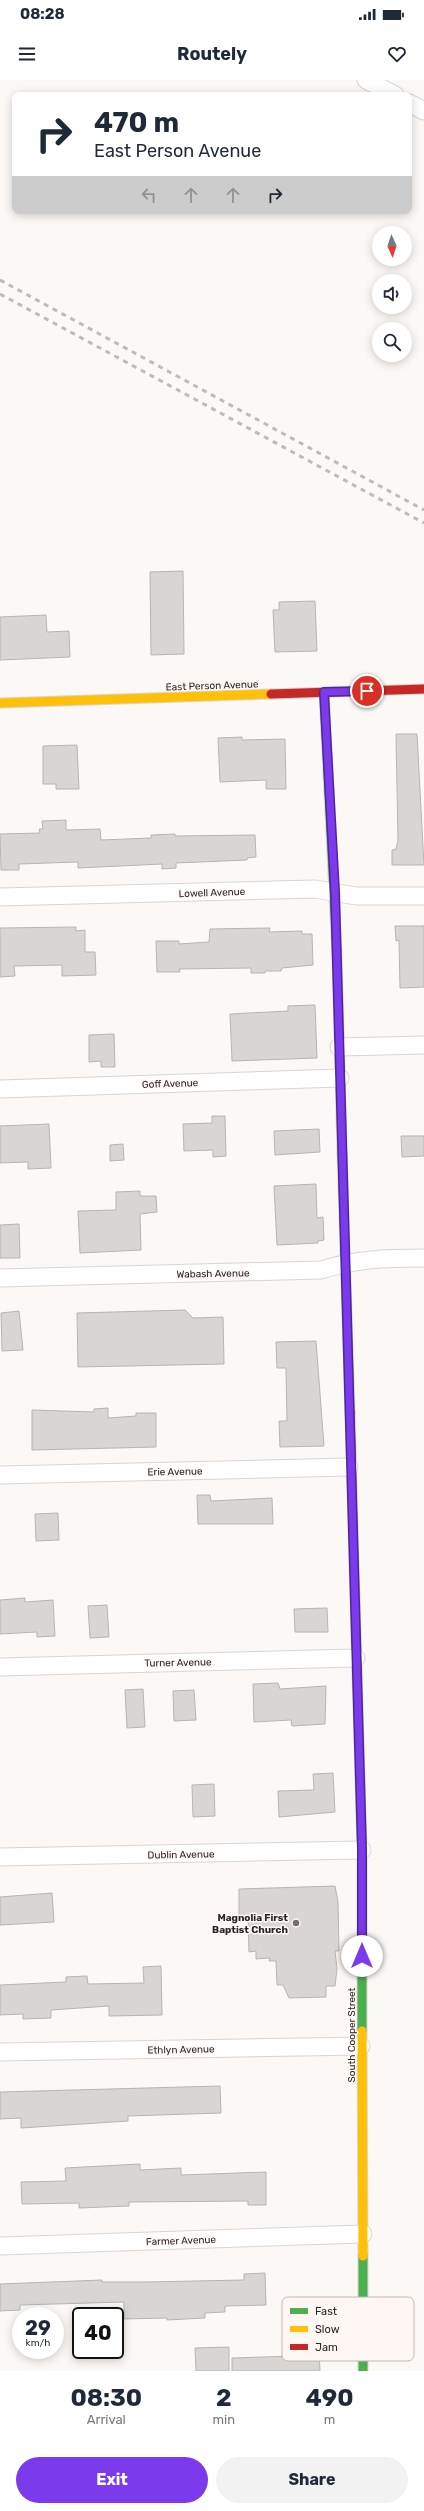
<!DOCTYPE html>
<html lang="en">
<head>
<meta charset="utf-8">
<style>
	:root { --surface:#fff; --page:#f2f2f3; --text:#1f2937; --muted:#747a83; --accent:#7c3aed }
	body { margin:0; font-family:Rubik,sans-serif; background:var(--page); color:var(--text); height:100vh; display:flex; flex-direction:column; font-size:15px; white-space:nowrap }
	* { box-sizing:border-box; margin:0 }
	p { font-size:13px; color:var(--muted) }
	.icon { flex:none; width:22px; height:22px; fill:none; stroke:currentColor; stroke-width:2; stroke-linecap:round; stroke-linejoin:round }
	.map { position:relative; height:2291px; overflow:hidden }
	.drawer { display:flex; flex-direction:column; background:var(--surface); flex:1 }
	.drawer>* { flex:none }
	.top-card { position:absolute; left:12px; top:12px; width:400px; height:122px; border-radius:8px; box-shadow:0 2px 10px #0003; background:#fff; color:var(--text); overflow:hidden }
	.needle { width:26px; rotate:177deg }
	.buttons { position:absolute; left:372px; top:146px; display:grid; gap:8px }
	.buttons a { display:grid; place-items:center; width:40px; height:40px; border-radius:50%; background:var(--surface); box-shadow:0 2px 10px #0003; font-size:20px }
	.speed { position:absolute; left:12px; top:2227px; display:flex; gap:8px; font-size:20px; font-weight:700; text-align:center }
	.speed>* { display:grid; place-content:center; width:52px; height:52px; border-radius:50%; background:var(--surface); box-shadow:0 2px 10px #0003; line-height:1 }
	.speed small { font-size:10px; font-weight:400 }
	.speed .limit { border:2px solid #111; border-radius:6px; background:#fff; color:#111 }
	.pin { position:absolute; display:grid; place-items:center; width:34px; height:34px; color:#fff; margin:-17px; border:2px solid #fff; border-radius:50%; box-shadow:0 1px 4px #0007 }
	.me { position:absolute; width:44px; margin:-22px; rotate:0deg; stroke-linejoin:round; filter:drop-shadow(0 0 3px #0008) }
	.turn { display:flex; align-items:center; gap:14px; height:84px; padding:0 16px; font-size:18px }
	.turn .icon { width:52px; height:52px; stroke-width:2.5 }
	.turn b { display:block; font-size:28px; line-height:34px }
	.lanes { display:flex; align-items:center; height:38px; padding:0 16px; background:#0003; justify-content:center; gap:20px; direction:ltr }
	.lanes .off { opacity:.35 }
	.eta { display:flex; justify-content:space-evenly; align-items:center; height:68px; text-align:center }
	.eta b { font-size:24px; font-weight:700; line-height:28px }
	.primary-button { display:flex; gap:8px; margin-top:auto; padding:8px 16px }
	.primary-button a { flex:1; height:46px; border-radius:24px; background:var(--accent); color:#fff; font-size:16px; font-weight:700; line-height:46px; text-align:center }
	.primary-button a+a { background:var(--page); color:var(--text) }
	.status { display:flex; justify-content:space-between; align-items:center; height:28px; padding:0 20px; background:var(--surface); direction:ltr }
	.status svg { height:11px; fill:currentColor }
	header { display:flex; justify-content:space-between; align-items:center; height:52px; padding:0 16px; background:var(--surface); font-size:18px; font-weight:700 }
	.map>svg:first-child { display:block }
	.building { fill:#d9d5d3; stroke:#b7b4b2 }
	.lines { fill:none; stroke-linecap:round; stroke-linejoin:round }
	.street-casing { stroke:#d9d5d3; stroke-width:19 }
	.fast-casing { stroke:#d9d5d3; stroke-width:11 }
	.slow-casing { stroke:#d9d5d3; stroke-width:11 }
	.jam-casing { stroke:#d9d5d3; stroke-width:11 }
	.street { stroke:#fffefe; stroke-width:17 }
	.fast { stroke:#4caf50; stroke-width:9 }
	.slow { stroke:#ffc107; stroke-width:9 }
	.jam { stroke:#c62828; stroke-width:9 }
	.rail { stroke:#bdbcbc; stroke-width:3; stroke-dasharray:5 5; stroke-linecap:butt }
	.route-casing { stroke:#51269a; stroke-width:10 }
	.route { stroke:#7c3aed; stroke-width:7 }
	.poi-dot { fill:#74706e; stroke:#fef7f4; stroke-width:1.5 }
	.labels { text-anchor:middle; stroke-width:3; stroke-linejoin:round; paint-order:stroke }
	.street-label { font-size:10px; fill:#2a2625; stroke:#fef7f4 }
	.poi-label { font-size:10px; font-weight:bold; fill:#2a2625; stroke:#fef7f4; text-anchor:end }
	.key { fill:#fef7f4; stroke:#beb8b6; stroke-width:1 }
	.key-label { font-size:11px; fill:#2a2625 }
</style>
</head>
<body>
<div class="status"><b>08:28</b><svg viewBox="0 0 49 12"><path d="M0 12V9h3v3zM5 12V6h3v6zM10 12V3h3v9zM15 12V0h3v12zM26 1h20v11H26zM47 4h2v5h-2z"/></svg></div>
<header><svg class="icon" aria-label="menu" viewBox="0 0 24 24"><path d="M4 6h16M4 12h16M4 18h16"/></svg>Routely<svg class="icon" aria-label="heart" viewBox="0 0 24 24"><path d="M12 20l-8-8c-3-5 5-10 8-4 3-6 11-1 8 4z"/></svg></header>
<div class="map">
<svg width="424" height="2291" viewBox="0 0 424 2291">
	<rect width="100%" height="100%" fill="#fcf8f6"/>
	<g class="building">
		<path d="M183 491 184 574 151 575 150 492Z"/>
		<path d="M315 521 317 571 275 572 273 530H279V522Z"/>
		<path d="M46 535 47 552 69 551 70 577 0 580V537Z"/>
		<path d="M396 654H417L424 785H392V770L396 769 398 760Z"/>
		<path d="M242 657V660L285 659 286 709H266V700L220 702 218 658Z"/>
		<path d="M77 665 79 709H56V704H43V666Z"/>
		<path d="M66 740V750L100 749 101 760 151 758V755L175 754V756L255 755 256 777 247 778V780L176 783V788L162 789V784L78 788V782L19 784V790H1L0 754 40 753 39 749H43L42 741Z"/>
		<path d="M395 846H424V907L400 908 399 860 396 861Z"/>
		<path d="M76 847V851L85 850V872H95L96 895 62 896V885L14 886 15 896 0 897V848Z"/>
		<path d="M270 848 269 852 302 851V854H312L313 885 282 888 281 891H265V893H251V888L179 889 180 892H157L156 861H179V864L209 862 210 849Z"/>
		<path d="M315 925 317 978 232 981 230 934 288 931V926Z"/>
		<path d="M114 954 115 987H101V981L89 982V955Z"/>
		<path d="M212 1036H225L226 1076 213 1077V1070L184 1071 183 1044 212 1043Z"/>
		<path d="M49 1044 51 1088 28 1089V1082L0 1083V1046Z"/>
		<path d="M319 1049 320 1072 275 1075 274 1051Z"/>
		<path d="M401 1056H424V1076L402 1077Z"/>
		<path d="M123 1064 124 1080 110 1081V1065Z"/>
		<path d="M316 1104 317 1138 323 1137 324 1160 318 1161V1163L277 1165 274 1106Z"/>
		<path d="M140 1111V1116H156L157 1132 140 1134 141 1170 80 1173 78 1131 116 1130V1112Z"/>
		<path d="M19 1144 20 1178H0V1145Z"/>
		<path d="M185 1230 193 1238 223 1237 224 1284 78 1287 77 1233Z"/>
		<path d="M19 1231 23 1270 2 1271 1 1233Z"/>
		<path d="M316 1261 324 1366 280 1367 279 1341H287L286 1288H277L276 1262Z"/>
		<path d="M108 1328V1338L136 1336V1333H156V1367L32 1370V1330L94 1332V1329Z"/>
		<path d="M197 1415H210L211 1421 272 1418 273 1444H198Z"/>
		<path d="M58 1433 59 1460 36 1461 35 1434Z"/>
		<path d="M25 1518V1522L53 1520 55 1556 37 1557V1552L0 1554V1520Z"/>
		<path d="M107 1525 109 1557 90 1558 88 1526Z"/>
		<path d="M327 1528 328 1552H295L294 1529Z"/>
		<path d="M278 1603 280 1609 326 1606 325 1644 292 1646 291 1640 254 1642 253 1604Z"/>
		<path d="M143 1609 145 1647 127 1648 125 1610Z"/>
		<path d="M194 1610 196 1640 174 1641 173 1611Z"/>
		<path d="M333 1693 335 1732 279 1737 278 1711 314 1710 313 1694Z"/>
		<path d="M214 1704 215 1736 193 1737 192 1705Z"/>
		<path d="M335 1806 338 1822 339 1871H335L337 1889 335 1906H326V1917L289 1918 283 1905H277L276 1881H269L270 1878 256 1879V1871L249 1872 248 1836H239V1809Z"/>
		<path d="M52 1813 54 1842 0 1845V1817Z"/>
		<path d="M161 1886 162 1935 109 1936V1926L51 1930V1938L23 1939V1934L0 1935V1905L66 1902V1897L87 1896 88 1904 144 1903 143 1887Z"/>
		<path d="M220 2006 221 2033 128 2036V2041L21 2048V2038L0 2039V2012Z"/>
		<path d="M140 2084V2090L181 2088V2095L266 2092V2125H248V2121L129 2122V2126L79 2128V2123L22 2124 21 2102 66 2101 65 2088Z"/>
		<path d="M265 2193 266 2225 225 2226V2232L205 2233V2238L167 2240V2238L124 2239V2222L20 2225V2230L0 2231V2204L102 2200V2202H145L244 2200V2194Z"/>
		<path d="M229 2267V2291H196L195 2268Z"/>
		<path d="M295 2271H319L320 2291H232V2278L295 2276Z"/>
	</g>
	<g class="lines">
		<g class="street-casing">
			<g id="street">
				<path d="M366 0 395 15"/>
				<path d="M409 23 424 31"/>
				<path d="M0 817 315 809 356 816H424"/>
				<path d="M339 967 424 965"/>
				<path d="M0 1009 340 998"/>
				<path d="M0 1198 321 1190C355 1179 388 1178 424 1178"/>
				<path d="M0 1395 349 1387"/>
				<path d="M0 1587 356 1578"/>
				<path d="M0 1777 362 1770"/>
				<path d="M0 1972 361 1966"/>
				<path d="M0 2166 363 2154"/>
			</g>
		</g>
		<g class="fast-casing">
			<g id="fast">
				<path d="M324 612 337 875"/>
				<path d="M342 1072 350 1332"/>
				<path d="M353 1448 362 1770V1951"/>
				<path d="M363 2176V2291"/>
			</g>
		</g>
		<g class="slow-casing">
			<g id="slow">
				<path d="M0 623 271 614"/>
				<path d="M337 875 342 1072"/>
				<path d="M362 1951 363 2176"/>
			</g>
		</g>
		<g class="jam-casing">
			<g id="jam">
				<path d="M271 614 424 609"/>
				<path d="M350 1332 353 1448"/>
			</g>
		</g>
		<use href="#street" class="street"/>
		<use href="#fast" class="fast"/>
		<use href="#slow" class="slow"/>
		<use href="#jam" class="jam"/>
		<g class="rail">
			<path d="M0 200 424 430"/>
			<path d="M0 214 424 443"/>
		</g>
	</g>
	<g class="lines">
		<g class="route-casing">
			<path id="route" d="M362 1876V1770L335 812 324 612 367 611"/>
		</g>
		<use href="#route" class="route"/>
	</g>
	<circle class="poi-dot" cx="296" cy="1843" r="4"/>
	<g class="labels">
		<g class="street-label">
			<text transform="translate(212 605) rotate(-2)" y="4">East Person Avenue</text>
			<text transform="translate(212 812) rotate(-2)" y="4">Lowell Avenue</text>
			<text transform="translate(170 1003) rotate(-2)" y="4">Goff Avenue</text>
			<text transform="translate(213 1193) rotate(-1)" y="4">Wabash Avenue</text>
			<text transform="translate(175 1391) rotate(-1)" y="4">Erie Avenue</text>
			<text transform="translate(178 1582) rotate(-1)" y="4">Turner Avenue</text>
			<text transform="translate(181 1774) rotate(-1)" y="4">Dublin Avenue</text>
			<text transform="translate(351 1955) rotate(-90)" y="4">South Cooper Street</text>
			<text transform="translate(181 1969) rotate(-1)" y="4">Ethlyn Avenue</text>
			<text transform="translate(181 2160) rotate(-2)" y="4">Farmer Avenue</text>
		</g>
		<g class="poi-label">
			<text x="288" y="1841">Magnolia First<tspan x="288" dy="12">Baptist Church</tspan></text>
		</g>
	</g>
	<rect x="282" y="2217" width="132" height="64" rx="6" class="key"/>
	<rect x="290" y="2228" width="18" height="6" fill="#4caf50"/>
	<rect x="290" y="2246" width="18" height="6" fill="#ffc107"/>
	<rect x="290" y="2264" width="18" height="6" fill="#c62828"/>
	<g class="key-label">
		<text x="315" y="2235">Fast</text>
		<text x="315" y="2253">Slow</text>
		<text x="315" y="2271">Jam</text>
	</g>
</svg>
<div class="buttons">
<a><svg class="needle" viewBox="-14 -14 28 28"><path d="M0-13l5 13h-10z" fill="#e53935"/><path d="M0 13l5-13h-10z" fill="#747a83"/></svg></a>
<a><svg class="icon" aria-label="sound" viewBox="0 0 24 24"><path d="M4 9h4l5-4v14l-5-4H4zM17 9q2 3 0 6"/></svg></a>
<a><svg class="icon" aria-label="search" viewBox="0 0 24 24"><circle cx="10" cy="10" r="6"/><path d="M15 15l6 6"/></svg></a>
</div>
<div class="speed"><div>29<small>km/h</small></div><div class="limit">40</div></div>
<div class="pin" style="left:367px;top:611px;background:#d93025"><svg class="icon" aria-label="arrive" viewBox="0 0 24 24"><path d="M6 21V4h12l-3 4 3 4H6"/></svg></div>
<svg class="me" style="left:362px;top:1876px" viewBox="-20 -20 40 40"><circle r="19" fill="#fff"/><path d="M0-13L10 11 0 6-10 11z" fill="#7c3aed"/></svg>
<div class="top-card">
<div class="turn"><svg class="icon" aria-label="right" viewBox="0 0 24 24"><path d="M7 20v-9h11M14 6l5 5-5 5"/></svg><div><b>470 m</b>East Person Avenue</div></div>
<div class="lanes"><svg class="icon off" aria-label="left" viewBox="0 0 24 24"><path d="M17 20v-9H6M10 6l-5 5 5 5"/></svg><svg class="icon off" aria-label="ahead" viewBox="0 0 24 24"><path d="M12 20V5M6 11l6-6 6 6"/></svg><svg class="icon off" aria-label="ahead" viewBox="0 0 24 24"><path d="M12 20V5M6 11l6-6 6 6"/></svg><svg class="icon" aria-label="right" viewBox="0 0 24 24"><path d="M7 20v-9h11M14 6l5 5-5 5"/></svg></div>
</div>
</div>
<section class="drawer">
<div class="eta">
<div><b>08:30</b><p>Arrival</p></div>
<div><b>2</b><p>min</p></div>
<div><b>490</b><p>m</p></div>
</div>
<div class="primary-button"><a>Exit</a><a>Share</a></div>
</section>
</body>
</html>
